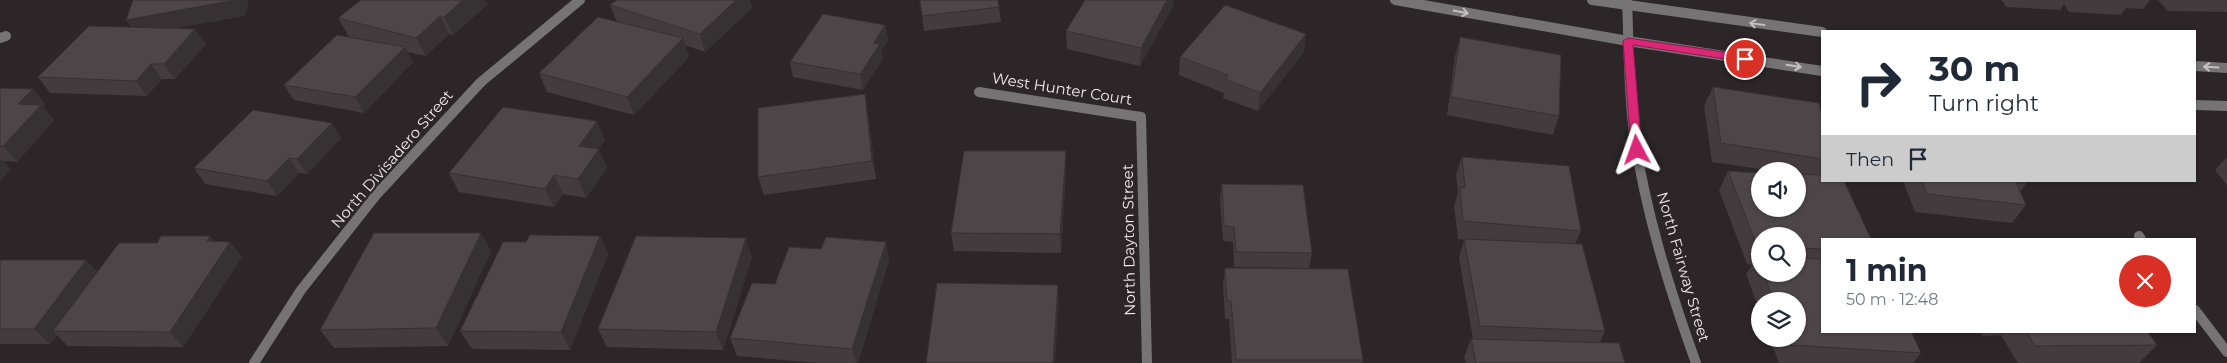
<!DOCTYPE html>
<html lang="en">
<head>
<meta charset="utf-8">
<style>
	:root { --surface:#fff; --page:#f6f6f7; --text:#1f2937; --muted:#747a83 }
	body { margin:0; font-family:Montserrat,sans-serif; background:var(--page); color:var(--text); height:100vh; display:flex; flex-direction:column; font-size:19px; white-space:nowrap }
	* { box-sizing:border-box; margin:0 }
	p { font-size:16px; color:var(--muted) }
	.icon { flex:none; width:28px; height:28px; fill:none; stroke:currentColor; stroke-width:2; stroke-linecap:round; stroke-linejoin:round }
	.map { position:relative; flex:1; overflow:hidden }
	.side { position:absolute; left:1821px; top:238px; width:375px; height:95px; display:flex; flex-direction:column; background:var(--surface); border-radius:0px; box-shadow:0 1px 4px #0004 }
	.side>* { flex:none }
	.top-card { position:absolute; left:1821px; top:30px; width:375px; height:152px; border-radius:0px; box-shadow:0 1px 4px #0004; background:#fff; color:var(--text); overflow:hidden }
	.buttons { position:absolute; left:1751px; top:162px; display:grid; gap:10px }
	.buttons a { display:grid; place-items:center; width:55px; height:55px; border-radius:50%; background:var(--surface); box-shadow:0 1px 4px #0004; font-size:25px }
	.pin { position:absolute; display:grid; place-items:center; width:42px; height:42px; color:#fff; margin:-21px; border:2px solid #fff; border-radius:50%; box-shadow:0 1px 5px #0007 }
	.me { position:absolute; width:55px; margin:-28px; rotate:356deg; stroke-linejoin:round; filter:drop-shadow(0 0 4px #0008) }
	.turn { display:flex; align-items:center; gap:18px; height:105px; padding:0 25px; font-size:22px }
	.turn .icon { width:65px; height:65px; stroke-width:2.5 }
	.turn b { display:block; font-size:35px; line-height:42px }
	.then { display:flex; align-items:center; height:48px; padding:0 25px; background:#0003; gap:10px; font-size:19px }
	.round { display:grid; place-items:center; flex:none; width:52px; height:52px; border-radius:26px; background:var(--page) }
	.head { display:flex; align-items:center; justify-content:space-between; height:85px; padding:0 25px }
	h1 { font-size:30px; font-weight:700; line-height:38px }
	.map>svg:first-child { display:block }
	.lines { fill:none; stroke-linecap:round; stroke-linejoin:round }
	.minor { stroke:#767374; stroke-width:10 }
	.tertiary { stroke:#767374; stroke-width:10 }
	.wall { fill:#423c3f; fill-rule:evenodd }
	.shaded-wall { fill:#363133 }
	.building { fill:#4d4649; stroke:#363133 }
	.oneway { stroke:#c4c0c2 }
	.route { fill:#db2777; stroke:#8e194d }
	.labels { text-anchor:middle; stroke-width:4.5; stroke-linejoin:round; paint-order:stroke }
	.street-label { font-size:15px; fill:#eeeaec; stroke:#2c2628 }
</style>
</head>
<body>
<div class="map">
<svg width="2227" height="363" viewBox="0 0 2227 363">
	<rect width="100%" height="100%" fill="#2c2628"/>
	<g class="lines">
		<g class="minor">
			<path d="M1627 0C1629 44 1628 89 1634 133 1645 211 1669 288 1696 363"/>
			<path d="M0 38 6 36"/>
			<path d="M979 92 1141 117 1147 363"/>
			<path d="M2139 236 2141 239"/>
			<path d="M2195 310 2227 352"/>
			<path d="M254 363 301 290 377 194 481 82 580 0"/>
		</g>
		<g class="tertiary">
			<path d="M1395 0 1628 41 1822 71"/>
			<path d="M1592 0 1822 32"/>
			<path d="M2195 66 2227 68"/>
			<path d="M2195 105 2227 106"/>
		</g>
	</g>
	<g class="wall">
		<path d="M617 0H750L752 8 705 52 685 45 689 57 634 115 547 92 539 73 617 22 610 5Z"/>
		<path d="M920 0 999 7 1001 22 924 31Z"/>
		<path d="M2002 0H2150L2143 9 2126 8 2121 15 2069 12 2064 4 2060 10 2006 7Z"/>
		<path d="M2158 0H2227V12L2168 11Z"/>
		<path d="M488 4 453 35 449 34 426 56 407 52 413 62 364 113 294 100 284 85 356 39 349 37 338 18Z"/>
		<path d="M1173 6 1140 66 1067 49 1066 31Z"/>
		<path d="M245 16 176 28 195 29 206 44 175 79H162L147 96 50 93 38 77 131 27Z"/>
		<path d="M885 25 888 40 881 51 883 59 863 90 793 77 790 62Z"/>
		<path d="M1460 37 1559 116 1553 135 1447 115 1455 56Z"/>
		<path d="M1304 52 1258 111 1223 98 1224 93 1179 75 1180 57Z"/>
		<path d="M1713 87 1822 117V331L1921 353 1913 363H1779L1770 339H1798V301H1760V312L1746 274 1752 265 1747 264 1719 190 1728 171 1798 209V171H1773L1712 162 1704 106ZM1760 236H1798V274H1760Z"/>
		<path d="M0 88 33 89 45 104 43 107 54 120 17 162 3 161 10 169 0 181Z"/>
		<path d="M865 94 868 113 876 179 764 195 758 177Z"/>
		<path d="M597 121 605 140 598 149 607 168 586 198 563 194 554 207 459 192 449 173Z"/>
		<path d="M341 138 307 174 299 173 277 196 205 184 194 168Z"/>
		<path d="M1066 151V169L1061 253 954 251 951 233Z"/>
		<path d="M1462 157 1581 231 1575 244 1605 331 1600 342 1625 363H1466L1464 357 1471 339H1473L1459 258 1464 240 1458 239 1454 206 1458 193 1456 175Z"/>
		<path d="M2227 157V185L2215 170Z"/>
		<path d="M1903 181H2025L2026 184 2020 192 2026 205 2012 223 1915 212Z"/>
		<path d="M1222 184 1312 253 1309 268 1234 267 1233 242 1223 241 1220 199Z"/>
		<path d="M481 233 491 251 448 346 334 348 320 330Z"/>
		<path d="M210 236 214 241 230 242 242 257 183 347 68 346 57 335 50 344H0V260H86L97 272 157 243Z"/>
		<path d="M600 236 608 254 570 350 472 349 460 331 526 242Z"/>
		<path d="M752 257 723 350 607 347 598 329Z"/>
		<path d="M889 260 858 363H818L737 356 730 338 775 284Z"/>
		<path d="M1225 268 1363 360 1362 363H1232L1229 319H1225L1223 286Z"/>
		<path d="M1980 331H2147L2157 345 2139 363H2018L2001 335 1983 336Z"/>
	</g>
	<g class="shaded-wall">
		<path d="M235 0H249L245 16 137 35 126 20Z"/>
		<path d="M463 0H486L488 4 453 35 444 17Z"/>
		<path d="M736 0H750L752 8 705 52 700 34Z"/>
		<path d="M1167 0H1174L1173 6 1140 66 1141 48Z"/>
		<path d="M440 16 449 34 426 56 416 38Z"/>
		<path d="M885 25 888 40 881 51 883 59 863 90 860 74 874 43Z"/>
		<path d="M195 29 206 44 175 79 164 64Z"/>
		<path d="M1306 34 1304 52 1258 111 1260 93Z"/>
		<path d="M683 38 689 57 634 115 627 97Z"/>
		<path d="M405 47 413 62 364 113 355 97Z"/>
		<path d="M151 64 162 79 147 96 136 81Z"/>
		<path d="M33 89 45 104 43 107 54 120 17 162 3 146 18 104Z"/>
		<path d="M865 94 868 113 876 179 872 161Z"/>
		<path d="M597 121 605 140 587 165 579 146Z"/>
		<path d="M332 123 341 138 307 174 297 159Z"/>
		<path d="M599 149 607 168 586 198 578 179Z"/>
		<path d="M1066 151V169L1061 253 1060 234Z"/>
		<path d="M0 158 10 169 0 181Z"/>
		<path d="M289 158 299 173 277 196 267 181Z"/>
		<path d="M554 175 563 194 554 207 545 189Z"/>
		<path d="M481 233 491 251 448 346 436 328Z"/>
		<path d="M210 236 222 251 207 241Z"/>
		<path d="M600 236 608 254 570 350 561 332Z"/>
		<path d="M746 238 752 257 723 350 716 332Z"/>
		<path d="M230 242 242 257 183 347 170 332Z"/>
		<path d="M886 242 889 260 858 363H856L852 349Z"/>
		<path d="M86 260 100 276 53 331 57 335 50 344 34 329Z"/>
		<path d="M1058 285 1059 303 1055 363H1053Z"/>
	</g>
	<g class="building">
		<path d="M133 0H235L126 20Z"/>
		<path d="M361 0H463L444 17 440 16 416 38 338 18Z"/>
		<path d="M617 0H736L700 34 610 5Z"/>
		<path d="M920 0H998L999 7 922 16Z"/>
		<path d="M1085 0H1167L1141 48 1066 31Z"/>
		<path d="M1225 5 1306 34 1260 93 1225 79 1228 75 1180 57Z"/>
		<path d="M823 14 885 25 874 43 880 44 860 74 790 62Z"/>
		<path d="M598 17 683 38 627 97 539 73Z"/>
		<path d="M89 26 195 29 164 64H151L136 81 38 77Z"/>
		<path d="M337 35 405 47 355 97 284 85Z"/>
		<path d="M1460 37 1561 55 1559 116 1451 97Z"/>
		<path d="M1713 87 1819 103 1822 117V159L1721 143Z"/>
		<path d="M0 88 33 89 18 104 41 105 3 146H0Z"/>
		<path d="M865 94 872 161 758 177V108Z"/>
		<path d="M503 107 597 121 579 146 599 149 578 179 554 175 545 189 449 173Z"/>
		<path d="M253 110 332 123 297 159 289 158 267 181 194 168Z"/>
		<path d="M964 151H1066L1060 234 951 233Z"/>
		<path d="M1462 157 1569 166 1581 231 1463 221 1460 187 1465 188Z"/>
		<path d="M1728 171 1760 173V209H1798V174L1822 175V181H1844L1871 239H1822V249L1798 248V236H1760V246H1757Z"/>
		<path d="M1922 181H2025L2026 184 2016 182 2026 205 1927 194Z"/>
		<path d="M1222 184 1303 185 1312 253 1236 252 1234 227 1224 226Z"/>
		<path d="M374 233H481L436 328 320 330Z"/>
		<path d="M530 235 600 236 561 332 460 331 503 242H526Z"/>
		<path d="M161 236H210L207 241 230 242 170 332 53 331 119 243H157Z"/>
		<path d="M636 236 746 238 716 332 598 329Z"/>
		<path d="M826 237 886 242 852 349 730 338 752 283 775 284 789 247 821 249Z"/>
		<path d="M1464 239 1582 244 1605 331 1480 326Z"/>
		<path d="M1757 256H1760V264Z"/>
		<path d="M1798 258 1822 259V331H1911L1921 353 1791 345 1788 339H1798V301H1774L1764 274H1798Z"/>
		<path d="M0 260H86L34 329H0Z"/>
		<path d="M1225 268 1348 269 1363 360H1236L1231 301H1227Z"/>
		<path d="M937 283 1058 285 1053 363H926Z"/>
		<path d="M2026 331H2147L2157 345 2035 346Z"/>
		<path d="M1471 339 1619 343 1625 363H1476Z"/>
	</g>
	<defs><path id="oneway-shaft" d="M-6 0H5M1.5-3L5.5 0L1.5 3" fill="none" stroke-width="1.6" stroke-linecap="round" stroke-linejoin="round" transform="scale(1.25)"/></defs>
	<g class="oneway">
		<use href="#oneway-shaft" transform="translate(1461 12) rotate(11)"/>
		<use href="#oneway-shaft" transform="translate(1757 24) rotate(-172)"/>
		<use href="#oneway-shaft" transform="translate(1794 66) rotate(9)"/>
		<use href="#oneway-shaft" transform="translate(2211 67) rotate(-177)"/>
	</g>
	<path class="route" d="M1628 38 1745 55 1750 59 1745 62 1633 45 1642 150 1637 154 1631 150 1623 41Z"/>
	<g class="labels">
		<g class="street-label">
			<text transform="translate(1062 89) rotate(9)" y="5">West Hunter Court</text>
			<text transform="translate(392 159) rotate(-49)" y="5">North Divisadero Street</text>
			<text transform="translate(1129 240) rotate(-91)" y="5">North Dayton Street</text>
			<text transform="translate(1683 267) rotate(74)" y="5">North Fairway Street</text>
		</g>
	</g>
</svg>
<div class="buttons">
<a><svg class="icon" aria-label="sound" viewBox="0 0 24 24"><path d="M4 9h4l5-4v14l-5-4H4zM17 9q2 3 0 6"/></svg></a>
<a><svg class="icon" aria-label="search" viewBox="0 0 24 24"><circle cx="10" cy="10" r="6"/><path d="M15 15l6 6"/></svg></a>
<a><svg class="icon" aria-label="layers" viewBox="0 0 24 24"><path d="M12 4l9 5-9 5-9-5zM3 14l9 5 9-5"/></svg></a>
</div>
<div class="pin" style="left:1745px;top:59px;background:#d93025"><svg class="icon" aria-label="arrive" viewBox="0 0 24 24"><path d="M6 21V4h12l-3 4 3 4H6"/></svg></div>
<svg class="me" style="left:1637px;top:150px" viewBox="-20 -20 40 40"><path d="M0-17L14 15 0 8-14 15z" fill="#db2777" stroke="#fff" stroke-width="4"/></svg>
<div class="top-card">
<div class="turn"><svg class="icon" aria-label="right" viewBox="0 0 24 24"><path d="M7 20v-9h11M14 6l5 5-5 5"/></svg><div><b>30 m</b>Turn right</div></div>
<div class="then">Then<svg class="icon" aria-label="arrive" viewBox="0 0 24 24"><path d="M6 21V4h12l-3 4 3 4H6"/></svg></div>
</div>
<section class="side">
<div class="head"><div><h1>1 min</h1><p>50 m · 12:48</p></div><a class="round" style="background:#d93025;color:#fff"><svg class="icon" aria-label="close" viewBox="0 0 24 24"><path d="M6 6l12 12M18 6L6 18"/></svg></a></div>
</section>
</div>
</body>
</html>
